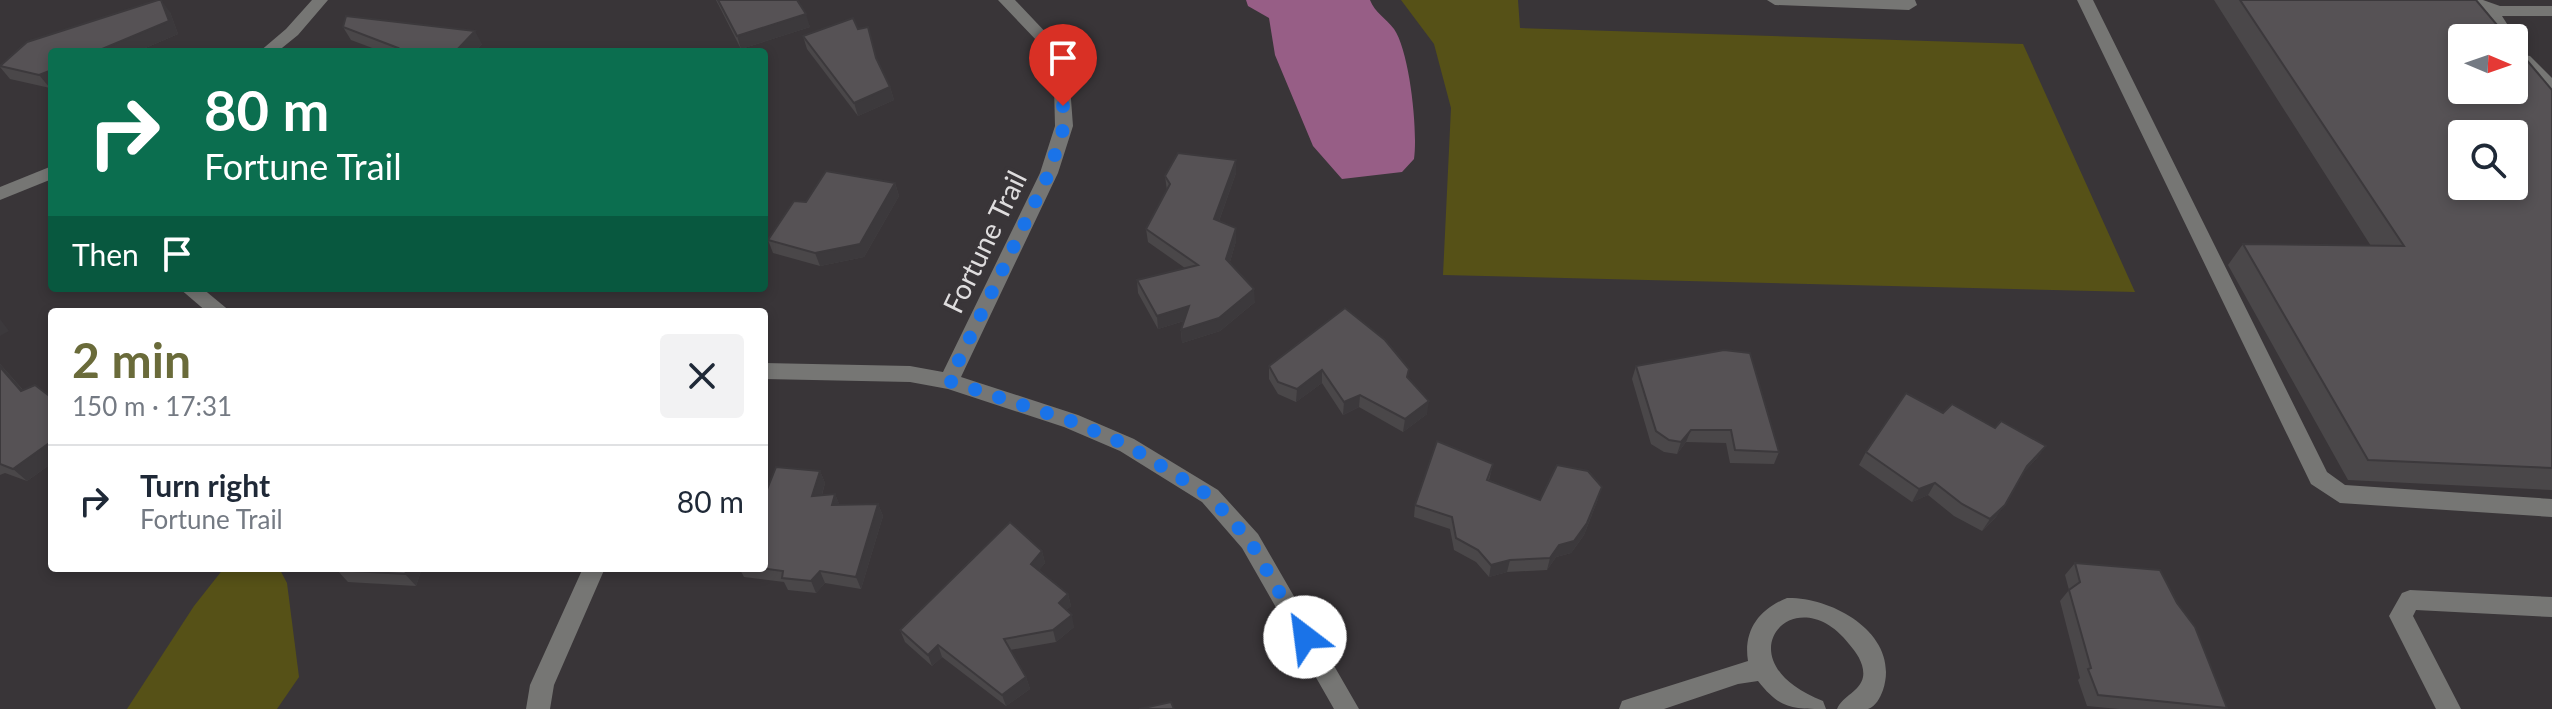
<!DOCTYPE html>
<html lang="en">
<head>
<meta charset="utf-8">
<style>
	:root { --surface:#fff; --page:#f2f2f3; --text:#1f2937; --muted:#747a83; --line:#e0e1e3; --accent:#6a6b3a }
	body { margin:0; font-family:Lato,sans-serif; background:var(--page); color:var(--text); height:100vh; display:flex; flex-direction:column; font-size:30px; white-space:nowrap }
	* { box-sizing:border-box; margin:0 }
	p { font-size:26px; color:var(--muted) }
	.icon { flex:none; width:44px; height:44px; fill:none; stroke:currentColor; stroke-width:2; stroke-linecap:round; stroke-linejoin:round }
	.map { position:relative; flex:1; overflow:hidden }
	.panel { position:absolute; left:48px; top:308px; width:720px; height:264px; display:flex; flex-direction:column; background:var(--surface); border-radius:8px; box-shadow:0 4px 12px #0003 }
	.panel>* { flex:none }
	.hud { position:absolute; left:48px; top:48px; width:720px; height:244px; border-radius:8px; box-shadow:0 4px 12px #0003; background:#0b6e4f; color:#fff; overflow:hidden }
	.needle { width:52px; rotate:92deg }
	.buttons { position:absolute; left:2448px; top:24px; display:grid; gap:16px }
	.buttons a { display:grid; place-items:center; width:80px; height:80px; border-radius:8px; background:var(--surface); box-shadow:0 4px 12px #0003; font-size:40px }
	.pin { position:absolute; display:grid; place-items:center; width:68px; height:68px; color:#fff; margin:-82px -34px; border-radius:50% 50% 50% 0; rotate:-45deg; box-shadow:0 0 8px #0007 }
	.pin .icon { rotate:45deg }
	.me { position:absolute; width:88px; margin:-44px; rotate:330deg; stroke-linejoin:round; filter:drop-shadow(0 0 6px #0008) }
	.turn { display:flex; align-items:center; gap:28px; height:168px; padding:0 24px; font-size:36px }
	.turn .icon { width:104px; height:104px; stroke-width:2.5 }
	.turn b { display:block; font-size:56px; line-height:68px }
	.then { display:flex; align-items:center; height:76px; padding:0 24px; background:#0003; gap:16px; font-size:30px }
	.round { display:grid; place-items:center; flex:none; width:84px; height:84px; border-radius:8px; background:var(--page) }
	.overview { display:flex; align-items:center; justify-content:space-between; height:136px; padding:0 24px }
	h1 { font-size:48px; font-weight:700; line-height:60px; color:var(--accent) }
	ul { padding:0; list-style:none }
	li { display:flex; align-items:center; gap:24px; height:112px; padding:0 24px; border-top:2px solid var(--line) }
	li div { flex:1 }
	li b { display:block; font-size:30px }
	li em { font-style:normal }
	.map>svg:first-child { display:block }
	.green { fill:#565117 }
	.water { fill:#975e86 }
	.lines { fill:none; stroke-linecap:round; stroke-linejoin:round }
	.minor { fill:#767674; fill-rule:evenodd }
	.wall { fill:#4a4749 }
	.shaded-wall { fill:#3c393c }
	.building { fill:#565255; stroke:#3c393c; stroke-width:2; fill-rule:evenodd }
	.route { stroke:#1a73e8; stroke-width:14; stroke-dasharray:0 25.2 }
	.labels { text-anchor:middle; stroke-width:8; stroke-linejoin:round; paint-order:stroke }
	.street-label { font-size:28px; fill:#dfddde; stroke:#393538 }
</style>
</head>
<body>
<div class="map">
<svg width="2552" height="709" viewBox="0 0 2552 709">
	<rect width="100%" height="100%" fill="#393538"/>
	<g class="green">
		<path d="M1401 0H1518L1520 28 2023 44 2135 292 1443 275 1451 108 1434 44Z"/>
		<path d="M224 568H279L287 583 299 677 277 709H127L194 606Z"/>
	</g>
	<path class="water" d="M1246 0H1370C1375 13 1386 18 1394 29 1410 52 1418 132 1414 159L1402 172 1342 179 1313 146 1275 55 1269 18 1248 6Z"/>
	<g class="lines">
		<g class="minor">
			<path d="M312 0H328L298 35 277 52H259L286 29Z"/>
			<path d="M998 0H1015L1052 39 1070 86 1073 126 1058 173 961 377 1078 415 1134 439 1218 490 1258 534 1359 709H1334L1242 548 1202 502 1120 451 1064 427 948 389 910 382 764 379V363L910 366 943 372 1040 173 1055 126 1054 86 1037 41Z"/>
			<path d="M1767 0H1915L1917 5 1909 10 1775 5Z"/>
			<path d="M2077 0H2093L2327 472 2345 485 2552 499V517L2340 503 2311 484Z"/>
			<path d="M2460 0H2483L2500 6H2552V16H2502L2516 38 2514 41V38H2500L2484 17 2488 13Z"/>
			<path d="M2524 55 2530 56 2552 78V93L2546 92 2518 64V56Z"/>
			<path d="M52 166V179L0 200V187Z"/>
			<path d="M179 288H202L231 312H207Z"/>
			<path d="M583 568H605L554 685 550 709H526L530 685Z"/>
			<path d="M2410 590 2552 597V617L2416 610 2413 616 2461 709H2436L2389 616 2402 593Z"/>
			<path d="M1787 598C1834 597 1901 635 1883 690 1880 698 1876 706 1868 709 1859 709 1846 709 1837 709 1843 695 1860 692 1863 677 1865 665 1857 653 1849 644 1794 574 1719 661 1823 701L1826 709C1792 709 1780 709 1758 681L1738 684 1664 709H1619L1622 701 1631 698 1748 661C1743 631 1759 609 1787 598Z"/>
		</g>
	</g>
	<g class="wall">
		<path d="M716 0H797L810 27 741 49Z"/>
		<path d="M2214 0H2476L2552 90V490L2348 480 2228 265 2243 244 2371 246Z"/>
		<path d="M170 12 178 34 136 52H52V88H50L10 79 0 67V65Z"/>
		<path d="M343 27 482 44 474 52H383L351 40Z"/>
		<path d="M858 29 876 59 890 87 894 100 858 116 807 49 803 36Z"/>
		<path d="M1236 160V173L1219 221 1236 228V241L1230 262 1255 302 1220 331 1182 343 1181 330 1184 321 1158 329 1138 293 1137 280 1185 268 1148 242 1146 229 1167 191 1165 176Z"/>
		<path d="M895 183 899 196 864 257 820 266 773 253 768 240 806 202Z"/>
		<path d="M0 364 23 390 52 398V463L27 481 5 473 0 475Z"/>
		<path d="M1269 366 1408 378 1427 414 1403 432 1359 407 1343 415 1322 383 1296 402 1278 394 1269 379Z"/>
		<path d="M1636 366 1779 452 1774 464 1730 463 1726 443 1686 442 1677 454 1664 452 1651 444 1632 379Z"/>
		<path d="M1943 413 1995 428 2046 446 2037 458 2022 474 1996 517 1982 531 1954 516 1928 495 1912 502 1859 465 1866 452Z"/>
		<path d="M1493 464 1489 480 1540 500 1598 499 1584 535 1571 553 1556 557 1547 570 1507 572 1489 577 1476 562 1454 550 1450 529 1414 517 1415 505Z"/>
		<path d="M820 471 825 483 822 495 835 494 839 504H878L883 516 861 589 825 583 816 593 788 590 784 582 744 577 739 568H764Z"/>
		<path d="M1042 551 1045 563 1039 570 1068 594 1071 606 1066 610 1074 627 1056 642 1010 650 1026 677 1030 689 1006 706 942 657 932 666 905 642 900 630Z"/>
		<path d="M2075 563 2227 708 2226 709H2119L2087 706 2078 680 2080 678 2060 601 2069 590 2065 575Z"/>
		<path d="M134 568H184L181 572H138Z"/>
		<path d="M422 568 416 586 348 582 337 570Z"/>
	</g>
	<g class="shaded-wall">
		<path d="M161 0 170 12 178 34 136 52H95Z"/>
		<path d="M806 14 810 27 741 49 737 36Z"/>
		<path d="M475 31 482 44 474 52H455Z"/>
		<path d="M52 70V88H50L39 75Z"/>
		<path d="M890 87 894 100 858 116 854 103Z"/>
		<path d="M1236 160V173L1215 232 1214 219Z"/>
		<path d="M895 183 899 196 864 257 820 266 815 253Z"/>
		<path d="M1236 228V241L1227 272 1226 259Z"/>
		<path d="M1254 289 1255 302 1220 331 1182 343 1181 330Z"/>
		<path d="M1189 306 1190 319 1158 329 1157 316Z"/>
		<path d="M0 319 9 331 0 336Z"/>
		<path d="M0 364 34 403 21 391 0 367Z"/>
		<path d="M1322 370V383L1296 402 1297 389Z"/>
		<path d="M1360 395 1359 407 1343 415 1344 402Z"/>
		<path d="M1429 401 1427 414 1403 432 1405 419Z"/>
		<path d="M1691 430 1686 442 1677 454 1681 442Z"/>
		<path d="M52 441V463L27 481 13 469Z"/>
		<path d="M2046 446 2037 458 2018 478 2027 466Z"/>
		<path d="M820 471 825 483 818 508 812 496Z"/>
		<path d="M1935 483 1928 495 1912 502 1919 489Z"/>
		<path d="M1602 487 1584 535 1571 553 1556 557 1547 570 1550 558Z"/>
		<path d="M835 494 840 506 832 505Z"/>
		<path d="M878 504 883 516 861 589 856 577Z"/>
		<path d="M2005 505 1996 517 1982 531 1990 519Z"/>
		<path d="M1042 551 1045 563 1034 576 1031 564Z"/>
		<path d="M1510 560 1507 572 1489 577 1491 565Z"/>
		<path d="M408 568H422L416 586 405 574Z"/>
		<path d="M820 571 825 583 816 593 811 581Z"/>
		<path d="M1068 594 1071 606 1061 614 1059 603Z"/>
		<path d="M1072 615 1074 627 1056 642 1053 630Z"/>
		<path d="M938 645 942 657 932 666 928 655Z"/>
		<path d="M1026 677 1030 689 1006 706 1002 695Z"/>
	</g>
	<g class="building">
		<path d="M158 0H161L169 21 95 52H52V70L39 75 0 66 27 42Z"/>
		<path d="M718 0H797L806 14 737 36Z"/>
		<path d="M2240 0H2476L2508 38H2462V90H2514V45L2552 90V468L2368 460 2243 244 2404 246ZM2462 134H2514V186H2462Z"/>
		<path d="M346 16 475 31 455 52H394L398 48 343 27Z"/>
		<path d="M853 18 858 29 868 27 876 58 890 87 854 103 803 36Z"/>
		<path d="M1178 153 1236 160 1214 219 1236 228 1226 259 1254 289 1219 318 1181 330 1189 306 1157 316 1137 280 1198 265 1146 229 1170 184 1165 176Z"/>
		<path d="M826 171 895 183 860 244 815 253 768 240 794 201 806 202Z"/>
		<path d="M1345 308 1385 340 1409 369 1407 377 1429 401 1405 419 1360 395 1344 402 1322 370 1297 389 1278 382 1269 366Z"/>
		<path d="M1724 350 1750 353 1779 452 1735 450 1731 430H1691L1681 442 1669 440 1656 431 1636 366Z"/>
		<path d="M0 367 21 391 35 385 52 398V441L13 469 0 464Z"/>
		<path d="M1906 393 1943 413 1952 404 1995 428 2001 421 2046 446 2027 466 2005 505 1990 519 1962 504 1935 483 1919 489 1866 452Z"/>
		<path d="M1437 441 1493 464 1487 480 1540 500 1557 465 1588 471 1602 487 1587 523 1574 541 1559 545 1550 558 1510 560 1491 565 1478 550 1456 538 1452 517 1415 505Z"/>
		<path d="M776 467 820 471 812 496 835 494 832 505 878 504 856 577 820 571 811 581 782 578 783 571 761 568H764V497Z"/>
		<path d="M1010 522 1042 551 1031 564 1068 594 1059 603 1072 615 1053 630 1004 639 1026 677 1002 695 938 645 928 655 900 630Z"/>
		<path d="M2075 563 2160 570 2177 603 2195 627 2227 708 2098 695 2088 669 2091 668 2069 590 2080 582Z"/>
		<path d="M338 568H408L405 574 337 570Z"/>
		<path d="M1171 702 1174 709H1139Z"/>
	</g>
	<g class="lines">
		<path class="route" d="M1063 106 1064 126 1049 173 949 381 1071 421 1127 445 1210 496 1250 541 1305 637"/>
	</g>
	<g class="labels">
		<g class="street-label">
			<text transform="translate(985 242) rotate(-64)" y="10">Fortune Trail</text>
		</g>
	</g>
</svg>
<div class="buttons">
<a><svg class="needle" viewBox="-14 -14 28 28"><path d="M0-13l5 13h-10z" fill="#e53935"/><path d="M0 13l5-13h-10z" fill="#747a83"/></svg></a>
<a><svg class="icon" aria-label="search" viewBox="0 0 24 24"><circle cx="10" cy="10" r="6"/><path d="M15 15l6 6"/></svg></a>
</div>
<div class="pin" style="left:1063px;top:106px;background:#d93025"><svg class="icon" aria-label="arrive" viewBox="0 0 24 24"><path d="M6 21V4h12l-3 4 3 4H6"/></svg></div>
<svg class="me" style="left:1305px;top:637px" viewBox="-20 -20 40 40"><circle r="19" fill="#fff"/><path d="M0-13L10 11 0 6-10 11z" fill="#1a73e8"/></svg>
<div class="hud">
<div class="turn"><svg class="icon" aria-label="right" viewBox="0 0 24 24"><path d="M7 20v-9h11M14 6l5 5-5 5"/></svg><div><b>80 m</b>Fortune Trail</div></div>
<div class="then">Then<svg class="icon" aria-label="arrive" viewBox="0 0 24 24"><path d="M6 21V4h12l-3 4 3 4H6"/></svg></div>
</div>
<section class="panel">
<div class="overview"><div><h1>2 min</h1><p>150 m · 17:31</p></div><a class="round"><svg class="icon" aria-label="close" viewBox="0 0 24 24"><path d="M6 6l12 12M18 6L6 18"/></svg></a></div>
<ul>
<li><svg class="icon" aria-label="right" viewBox="0 0 24 24"><path d="M7 20v-9h11M14 6l5 5-5 5"/></svg><div><b>Turn right</b><p>Fortune Trail</p></div><em>80 m</em></li>
</ul>
</section>
</div>
</body>
</html>
